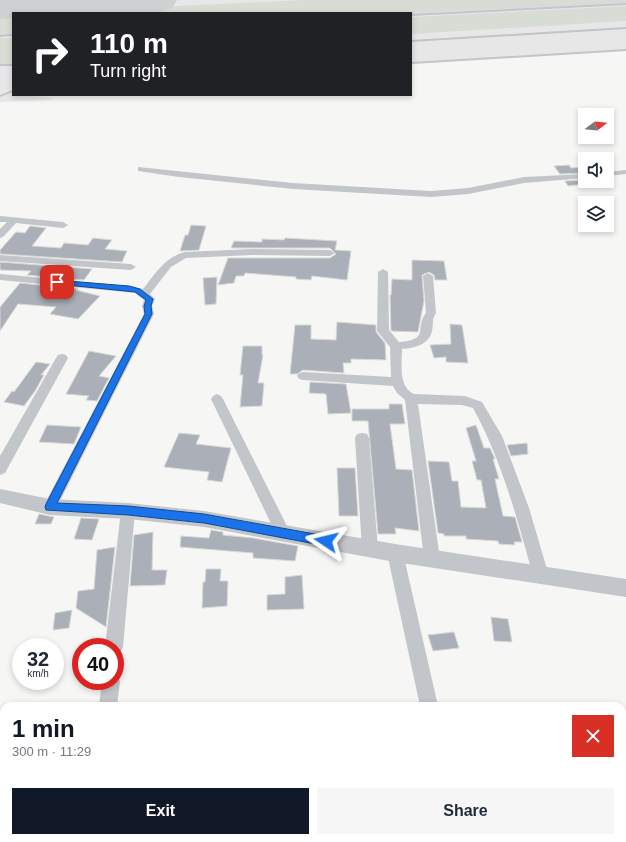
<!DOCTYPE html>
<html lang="en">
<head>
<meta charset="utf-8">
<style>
	:root { --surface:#fff; --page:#f6f6f7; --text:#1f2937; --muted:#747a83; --accent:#111827 }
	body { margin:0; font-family:Arial,sans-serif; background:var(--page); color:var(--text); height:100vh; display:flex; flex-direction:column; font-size:15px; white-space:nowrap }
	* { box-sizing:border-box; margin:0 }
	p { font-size:13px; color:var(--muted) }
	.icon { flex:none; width:22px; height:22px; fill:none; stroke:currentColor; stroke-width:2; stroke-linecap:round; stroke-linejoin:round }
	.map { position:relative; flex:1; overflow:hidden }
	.sheet { position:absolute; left:0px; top:702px; width:626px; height:140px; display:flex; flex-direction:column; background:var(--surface); border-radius:12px 12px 0 0; box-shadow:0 2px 6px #0003 }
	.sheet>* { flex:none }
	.guide { position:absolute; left:12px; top:12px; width:400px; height:84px; border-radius:0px; box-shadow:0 2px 6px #0003; background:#202124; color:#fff; overflow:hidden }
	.needle { width:26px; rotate:74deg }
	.fabs { position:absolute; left:578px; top:108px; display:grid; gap:8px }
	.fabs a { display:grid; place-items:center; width:36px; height:36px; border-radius:0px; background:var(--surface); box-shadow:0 2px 6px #0003; font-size:20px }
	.speed { position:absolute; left:12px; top:638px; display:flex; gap:8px; font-size:20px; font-weight:700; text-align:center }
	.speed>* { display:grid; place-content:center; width:52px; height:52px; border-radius:50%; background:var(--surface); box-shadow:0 2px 6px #0003; line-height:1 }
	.speed small { font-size:10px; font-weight:400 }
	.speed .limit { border:6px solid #d22; background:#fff; color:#111 }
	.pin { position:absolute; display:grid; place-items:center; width:34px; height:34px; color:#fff; margin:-17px; border-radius:8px; box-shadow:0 2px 6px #0006 }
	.me { position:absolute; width:44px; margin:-22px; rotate:280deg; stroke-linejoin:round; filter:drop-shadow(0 0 3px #0008) }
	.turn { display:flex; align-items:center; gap:14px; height:84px; padding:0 12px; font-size:18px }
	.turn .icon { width:52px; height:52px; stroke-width:2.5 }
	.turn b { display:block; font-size:28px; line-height:34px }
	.round { display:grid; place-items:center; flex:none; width:42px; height:42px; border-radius:0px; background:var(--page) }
	.head { display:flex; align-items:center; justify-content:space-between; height:68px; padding:0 12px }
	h1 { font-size:24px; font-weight:600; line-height:30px; color:var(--accent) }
	.cta { display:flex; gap:8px; margin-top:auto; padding:8px 12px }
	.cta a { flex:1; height:46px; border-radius:0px; background:var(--accent); color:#fff; font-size:16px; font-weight:600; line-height:46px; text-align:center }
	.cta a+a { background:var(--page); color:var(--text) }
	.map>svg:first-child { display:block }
	.built { fill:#e7e7e7 }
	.green { fill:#d7ddd5 }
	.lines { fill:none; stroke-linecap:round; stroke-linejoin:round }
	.stream { stroke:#bec5cb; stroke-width:2 }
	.runway { fill:#ced0d2; fill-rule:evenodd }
	.building { fill:#abb0b8; stroke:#d8d8d6 }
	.service { fill:#c2c5c9; fill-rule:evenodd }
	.minor { fill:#c2c5c9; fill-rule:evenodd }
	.tertiary { fill:#c2c5c9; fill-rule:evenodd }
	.route { fill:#1a73e8; stroke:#114b97 }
</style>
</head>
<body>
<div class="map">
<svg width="626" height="842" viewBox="0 0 626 842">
	<rect width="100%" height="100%" fill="#f6f7f4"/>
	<path class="built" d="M0 0H626V51L411 64V13H13V92L10 94 54 98 50 100 0 102Z"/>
	<g class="green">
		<path d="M304 0H626V3L411 14 33 13Z"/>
		<path d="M626 6V21L411 34V17Z"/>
		<path d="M13 14V35H0V15Z"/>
		<path d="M0 38H13V64L0 65Z"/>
	</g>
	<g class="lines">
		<g class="stream">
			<path d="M411 41 626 28"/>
			<path d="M0 65H13"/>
		</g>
		<path class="runway" d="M0 0H177L172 8 158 12 13 13V18L0 19Z"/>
	</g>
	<g class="building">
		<path d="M569 165 571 168 585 167V173L560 174 554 166Z"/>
		<path d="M585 180V184L568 186 565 181Z"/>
		<path d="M191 225 206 226 199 250 180 251 185 235H188Z"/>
		<path d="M30 226 46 228 32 246 61 248 64 243 88 245 93 238 112 240 105 249 127 251 122 262 0 254V250L16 232 25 233Z"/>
		<path d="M285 238 337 241 335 250 351 251 347 280 312 276 311 280 296 279V277L245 273 244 276H236L234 283 218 285 228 258H330L336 254 330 248H231L234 241 262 242V239L284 240Z"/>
		<path d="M412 260 444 261 447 280H435L434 275 429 272 422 275 424 301 418 332 391 331 390 295H391L392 279 412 280Z"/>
		<path d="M0 262 92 269 84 280 27 275 31 271 0 270Z"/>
		<path d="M217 277 216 304 205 305 203 278Z"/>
		<path d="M20 283 78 289 76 290 100 296 78 319 50 314 56 307 18 304 0 331V307Z"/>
		<path d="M337 322 376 325V332L385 343 386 360 351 359V363H343L344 373 303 370 297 374H290L295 325H311V339L336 340Z"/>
		<path d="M450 324 462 325 468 363 446 362V357L434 358 430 345 451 344Z"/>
		<path d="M243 346H262V355H263L258 383H264L262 406 240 407 243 375H240Z"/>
		<path d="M89 351 116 356 99 376 109 378 97 401 86 400 89 396 66 394Z"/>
		<path d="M36 362 50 364 41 375H44L35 391 24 406 4 402 12 391 14 392Z"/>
		<path d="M310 382 346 384 351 413 328 414 326 394 309 393Z"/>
		<path d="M389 404H402L405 424H390L396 469 412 470 419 531 395 528 396 534H378L368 421H352V409H389Z"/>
		<path d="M47 425 81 427 74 444 39 442Z"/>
		<path d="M476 425 484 448H490L495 459H493L499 479H495L503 516 515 517 522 542H514L515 545 499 544 498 541 466 539V536H444V534L438 533 428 461 449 462 452 481H458L461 507 486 508 481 480H477L472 461H476L466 428Z"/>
		<path d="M179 433 200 435 196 444 231 448 222 482 207 480 209 472 164 467Z"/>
		<path d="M527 443 528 454 511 456 507 445Z"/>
		<path d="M337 468H355L358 516H339Z"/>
		<path d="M39 514 54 517 51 524H35Z"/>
		<path d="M81 518 99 519 92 540 74 539Z"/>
		<path d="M211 530 223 532V535L253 538 298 546 295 561 253 558V553L180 547 181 536 209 538Z"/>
		<path d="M153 532 152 570H167L165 585 130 586 134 535Z"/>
		<path d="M115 547 106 627 76 608 78 591 94 589 97 550Z"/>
		<path d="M206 569H221L220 581H228L227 606 202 608 203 582H205Z"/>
		<path d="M302 575 304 609 267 610V595L285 594V577Z"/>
		<path d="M72 610 69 628 53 630 55 613Z"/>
		<path d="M491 617 508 619 512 642 494 641Z"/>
		<path d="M454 632 459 648 433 651 428 635Z"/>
	</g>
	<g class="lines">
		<g class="service">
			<path d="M626 3V5L411 16V14Z"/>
			<path d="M13 34V36L0 37V35Z"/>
			<path d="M626 49V51L411 64V62Z"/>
			<path d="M13 90V92L0 97V95Z"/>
		</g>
		<g class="minor">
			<path d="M138 167 293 183 431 191 468 188 524 177 585 174V178L524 183 468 194 431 197 293 189 179 177 138 171Z"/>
			<path d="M626 170V174L607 176V172Z"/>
			<path d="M0 216 63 222 68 225 63 228 16 223 3 237 0 238V229L7 222H0Z"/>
			<path d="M252 249 330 250 335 253 330 256 252 255 186 258 171 267 150 294 155 299 152 306 154 314 55 511 50 513 45 511 43 507 45 503 144 314 142 306 144 300 135 293 0 280V274L129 286 143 289C155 274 165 257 185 252Z"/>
			<path d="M0 255 131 264 136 267 131 270 0 261Z"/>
			<path d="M383 269 388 272 389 330 399 342C431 340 414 327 426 313L423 276 428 273 433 276 436 313C431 321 434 323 432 331 429 345 414 348 402 349 402 364 398 387 414 394L465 396 482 402 502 436 529 508 549 576 547 581 541 583 535 581 533 576C517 518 502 461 473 408L462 405 418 404 440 559 438 564 432 566 426 564 424 559 405 400 397 393 393 386 303 380 299 379 297 376 299 373 303 372 391 377 390 347 377 331 378 272Z"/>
			<path d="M62 354 66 355 68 358 5 473 0 475V456L56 358 58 355Z"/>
			<path d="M217 394 221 396 223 399 288 528 291 533 288 538 283 540 278 538 211 399 213 396Z"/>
			<path d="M362 433 367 434 369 438 378 549 375 554 370 556 365 554 362 549 355 438 357 434Z"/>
			<path d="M128 505 133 507 135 511 123 647 120 653 115 655V647H105L121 511 123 507Z"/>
			<path d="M395 546 400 548 403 553 438 706H420L387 553 390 548Z"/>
			<path d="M115 674 117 675 120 681 117 706H99L102 681H115Z"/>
		</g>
		<path class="tertiary" d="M0 489 50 499 128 503 204 511 395 544 626 579V597L395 562 204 527 128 519 50 515 0 503Z"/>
	</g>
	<path class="route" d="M55 280 129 286 140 289 153 299 151 306 152 314 57 503 128 506 204 514 326 536 330 538 332 541 330 544 326 546 204 523 128 515 46 510 45 507 46 504 145 314 144 306 146 300 135 292 57 284 55 283Z"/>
</svg>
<div class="fabs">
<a><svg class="needle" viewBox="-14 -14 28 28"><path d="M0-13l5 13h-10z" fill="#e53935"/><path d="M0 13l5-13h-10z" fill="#747a83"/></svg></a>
<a><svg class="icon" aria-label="sound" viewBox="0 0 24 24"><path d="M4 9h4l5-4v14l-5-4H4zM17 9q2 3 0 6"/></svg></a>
<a><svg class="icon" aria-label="layers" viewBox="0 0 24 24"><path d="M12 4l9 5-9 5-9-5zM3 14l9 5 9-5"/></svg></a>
</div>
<div class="speed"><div>32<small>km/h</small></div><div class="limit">40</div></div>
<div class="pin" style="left:57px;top:282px;background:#d93025"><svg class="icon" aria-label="arrive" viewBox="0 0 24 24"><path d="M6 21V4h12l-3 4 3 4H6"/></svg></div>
<svg class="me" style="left:326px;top:541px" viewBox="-20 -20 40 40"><path d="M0-17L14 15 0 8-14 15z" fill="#1a73e8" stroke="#fff" stroke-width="4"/></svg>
<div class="guide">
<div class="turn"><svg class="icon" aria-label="right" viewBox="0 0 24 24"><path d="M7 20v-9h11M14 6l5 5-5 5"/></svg><div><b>110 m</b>Turn right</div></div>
</div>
<section class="sheet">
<div class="head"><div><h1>1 min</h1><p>300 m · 11:29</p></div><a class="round" style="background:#d93025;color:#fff"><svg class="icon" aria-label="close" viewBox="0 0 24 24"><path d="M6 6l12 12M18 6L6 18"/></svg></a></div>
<div class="cta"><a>Exit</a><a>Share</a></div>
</section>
</div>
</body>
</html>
